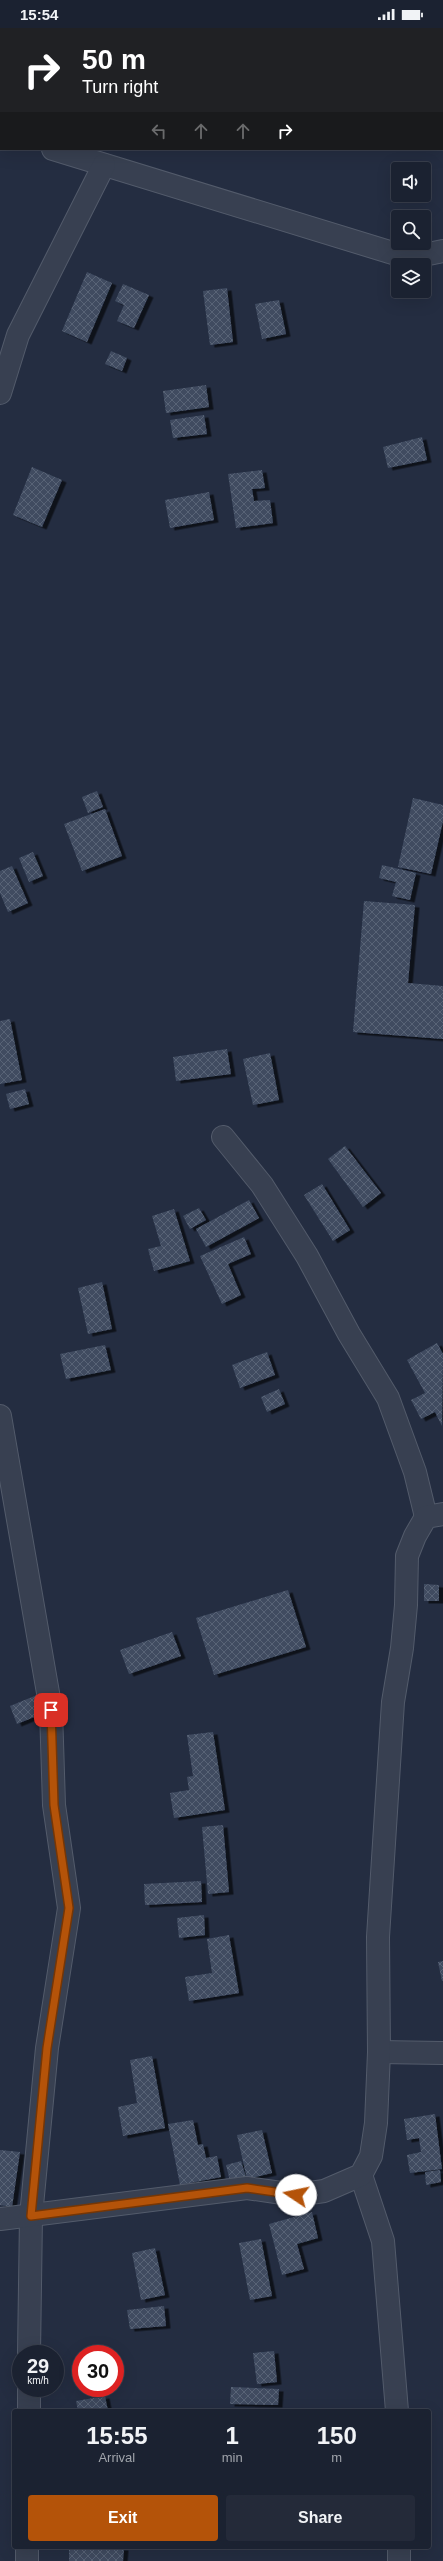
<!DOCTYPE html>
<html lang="en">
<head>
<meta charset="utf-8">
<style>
	:root { --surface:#1b2231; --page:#242a39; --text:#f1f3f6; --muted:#a0a4ab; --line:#393f4d; --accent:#b45309 }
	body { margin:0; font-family:Helvetica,sans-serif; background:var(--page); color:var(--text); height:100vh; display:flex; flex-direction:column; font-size:15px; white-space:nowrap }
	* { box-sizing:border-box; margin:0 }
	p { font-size:13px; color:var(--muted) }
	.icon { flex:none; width:22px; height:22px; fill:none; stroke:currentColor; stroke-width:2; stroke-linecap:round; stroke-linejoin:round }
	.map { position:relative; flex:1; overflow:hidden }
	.panel { position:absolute; left:12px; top:2381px; width:419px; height:140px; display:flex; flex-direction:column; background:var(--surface); border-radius:4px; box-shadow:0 4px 16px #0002,0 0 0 1px var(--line) }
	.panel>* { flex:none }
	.hud { position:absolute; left:0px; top:0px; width:443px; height:122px; box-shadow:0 4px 16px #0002,0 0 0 1px var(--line); background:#202124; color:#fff; overflow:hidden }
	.fabs { position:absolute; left:391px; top:134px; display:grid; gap:8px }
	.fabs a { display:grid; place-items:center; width:40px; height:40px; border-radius:4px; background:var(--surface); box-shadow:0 4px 16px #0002,0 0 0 1px var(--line); font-size:20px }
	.speed { position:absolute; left:12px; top:2317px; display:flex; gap:8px; font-size:20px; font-weight:700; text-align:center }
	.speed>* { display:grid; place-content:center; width:52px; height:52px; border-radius:50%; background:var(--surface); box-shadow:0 4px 16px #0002,0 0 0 1px var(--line); line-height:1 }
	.speed small { font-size:10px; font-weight:400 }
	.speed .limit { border:6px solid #d22; background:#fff; color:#111 }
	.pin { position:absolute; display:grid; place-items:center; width:34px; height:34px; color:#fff; margin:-17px; border-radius:8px; box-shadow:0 2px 6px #0006 }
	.me { position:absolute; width:44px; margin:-22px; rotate:281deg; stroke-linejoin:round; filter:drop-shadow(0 0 3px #0008) }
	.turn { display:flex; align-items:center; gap:14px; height:84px; padding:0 16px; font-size:18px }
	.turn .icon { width:52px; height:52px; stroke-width:2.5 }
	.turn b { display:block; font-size:28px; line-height:34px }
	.lanes { display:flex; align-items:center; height:38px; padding:0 16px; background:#0003; justify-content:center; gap:20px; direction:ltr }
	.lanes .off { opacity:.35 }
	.eta { display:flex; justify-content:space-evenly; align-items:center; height:68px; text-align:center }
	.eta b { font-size:24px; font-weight:700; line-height:28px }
	.button { display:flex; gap:8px; margin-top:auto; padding:8px 16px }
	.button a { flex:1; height:46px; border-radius:4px; background:var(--accent); color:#fff; font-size:16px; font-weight:700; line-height:46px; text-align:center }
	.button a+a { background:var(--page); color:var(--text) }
	.status { display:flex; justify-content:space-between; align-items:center; height:28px; padding:0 20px; background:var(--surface); direction:ltr }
	.status svg { height:11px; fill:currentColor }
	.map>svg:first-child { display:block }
	.building { fill:url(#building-cross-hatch); filter:url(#shadow) }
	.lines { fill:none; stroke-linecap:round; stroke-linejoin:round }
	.street-casing { stroke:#535b6b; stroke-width:24 }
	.street { stroke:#384051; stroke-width:22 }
	.route-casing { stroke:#753606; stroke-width:10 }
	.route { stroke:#b45309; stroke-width:7 }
</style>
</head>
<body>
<div class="status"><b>15:54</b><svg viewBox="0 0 49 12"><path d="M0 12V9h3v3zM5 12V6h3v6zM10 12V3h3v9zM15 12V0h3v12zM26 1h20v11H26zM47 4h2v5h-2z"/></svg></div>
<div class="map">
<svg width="443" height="2533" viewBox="0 0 443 2533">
	<defs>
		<pattern id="building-cross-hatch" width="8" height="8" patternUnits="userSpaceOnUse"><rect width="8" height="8" fill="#3f4b61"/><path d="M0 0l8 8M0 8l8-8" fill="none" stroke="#586376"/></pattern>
		<filter id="shadow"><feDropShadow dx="4.5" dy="2.5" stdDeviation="0" flood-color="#0009"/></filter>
	</defs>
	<rect width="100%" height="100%" fill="#242d41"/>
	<g class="building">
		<path d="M87 244 112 255 87 314 62 303Z"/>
		<path d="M123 256 149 267 134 300 117 293 124 277 115 273Z"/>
		<path d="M227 260 233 314 210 317 203 263Z"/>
		<path d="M279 272 286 306 262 311 255 276Z"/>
		<path d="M111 323 127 330 122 343 105 336Z"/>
		<path d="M206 357 209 379 166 385 163 363Z"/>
		<path d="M204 387 207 406 173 410 170 392Z"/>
		<path d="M422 409 427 432 388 440 383 419Z"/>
		<path d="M32 439 62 452 42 499 13 487Z"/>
		<path d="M262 442 265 460 252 461 254 473 270 472 273 495 236 500 228 446Z"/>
		<path d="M209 464 214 492 170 500 165 472Z"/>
		<path d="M97 763 103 779 88 785 82 769Z"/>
		<path d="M413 770 443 777V793L431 846 398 839Z"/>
		<path d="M105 781 122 828 82 843 64 796Z"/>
		<path d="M33 824 43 848 29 854 19 830Z"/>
		<path d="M382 837 416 845 410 872 392 868 396 854 379 850Z"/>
		<path d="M12 838 28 875 8 884 0 865V843Z"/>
		<path d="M364 873 415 877 408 955 443 958V1011L353 1004Z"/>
		<path d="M10 991 22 1052 0 1056V993Z"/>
		<path d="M227 1021 231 1046 176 1053 173 1029Z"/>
		<path d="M270 1025 279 1072 253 1077 243 1031Z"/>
		<path d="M25 1061 29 1076 10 1081 6 1066Z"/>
		<path d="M345 1118 381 1165 363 1179 328 1131Z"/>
		<path d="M322 1156 350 1202 333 1213 304 1167Z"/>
		<path d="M249 1172 259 1190 206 1219 196 1201Z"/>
		<path d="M199 1180 206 1192 190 1201 183 1188Z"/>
		<path d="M174 1181 190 1233 154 1243 148 1221 161 1218 152 1188Z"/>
		<path d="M244 1209 251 1226 228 1236 241 1267 222 1276 200 1228Z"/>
		<path d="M102 1254 112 1301 88 1306 78 1260Z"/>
		<path d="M437 1315 443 1326 442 1398 435 1384 421 1391 411 1372 425 1365 407 1332Z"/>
		<path d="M105 1317 111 1342 66 1351 60 1326Z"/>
		<path d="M267 1324 275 1347 240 1360 232 1337Z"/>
		<path d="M279 1361 285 1376 267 1384 261 1369Z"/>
		<path d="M424 1556 439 1557V1573H424Z"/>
		<path d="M288 1562 306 1619 214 1647 196 1590Z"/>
		<path d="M172 1604 181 1628 129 1646 120 1622Z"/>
		<path d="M37 1667 44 1685 17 1696 10 1678Z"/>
		<path d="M213 1704 225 1782 174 1790 170 1765 189 1762 187 1749 193 1748 187 1707Z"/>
		<path d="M223 1797 229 1864 208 1866 202 1799Z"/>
		<path d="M201 1853 202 1874 145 1877 144 1856Z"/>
		<path d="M204 1887 205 1907 179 1910 177 1890Z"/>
		<path d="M229 1907 239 1965 189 1973 185 1949 212 1945 207 1911Z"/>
		<path d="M443 1933V1953H442L438 1934Z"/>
		<path d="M152 2028 165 2100 123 2108 118 2079 137 2075 130 2032Z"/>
		<path d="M435 2086 442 2141 410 2145 407 2127 421 2124 419 2110 407 2112 404 2091Z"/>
		<path d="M193 2092 198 2117 203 2116 206 2130 217 2128 221 2149 180 2157 168 2096Z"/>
		<path d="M262 2102 272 2145 247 2151 237 2107Z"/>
		<path d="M0 2122 20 2124 12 2179 0 2177Z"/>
		<path d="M241 2133 246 2149 230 2153 226 2137Z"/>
		<path d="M440 2142 441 2154 426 2157 425 2144Z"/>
		<path d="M312 2184 318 2210 297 2216 304 2241 282 2247 269 2196Z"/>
		<path d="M261 2211 272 2268 250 2272 239 2215Z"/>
		<path d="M155 2220 165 2267 141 2272 132 2225Z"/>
		<path d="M164 2278 166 2298 130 2301 127 2282Z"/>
		<path d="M274 2323 277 2354 257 2356 253 2325Z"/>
		<path d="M231 2359 279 2361 278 2377 230 2376Z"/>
		<path d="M105 2368 108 2383H78L76 2373Z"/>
		<path d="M69 2519 124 2520 123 2533H69Z"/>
	</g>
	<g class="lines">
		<g class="street-casing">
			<g id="street">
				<path d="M0 85 1 86"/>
				<path d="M53 121 409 230 443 223"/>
				<path d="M0 365 18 307 104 137"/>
				<path d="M223 1109 262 1157 307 1228 349 1306 388 1370 415 1444 426 1489"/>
				<path d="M0 1388 51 1682 54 1777 69 1880 47 2020 31 2188 29 2326"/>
				<path d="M379 2024 443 2025"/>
				<path d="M361 2147 383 2213 397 2383"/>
				<path d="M0 2191 247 2160 296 2167 324 2163 361 2147 371 2128 376 2095 379 2024 378 1909 393 1674 402 1620 406 1577 407 1528 415 1508 426 1489 443 1486"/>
				<path d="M29 2383V2360"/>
				<path d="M27 2533V2519"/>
				<path d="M399 2533V2519"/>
			</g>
		</g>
		<use href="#street" class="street"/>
	</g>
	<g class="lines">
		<g class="route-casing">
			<path id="route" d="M51 1682 54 1777 69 1880 47 2020 31 2188 247 2160 296 2167"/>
		</g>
		<use href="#route" class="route"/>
	</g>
</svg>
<div class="fabs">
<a><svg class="icon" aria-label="sound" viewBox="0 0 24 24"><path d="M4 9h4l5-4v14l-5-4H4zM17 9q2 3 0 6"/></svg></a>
<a><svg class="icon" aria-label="search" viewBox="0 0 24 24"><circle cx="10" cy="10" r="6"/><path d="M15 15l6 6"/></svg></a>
<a><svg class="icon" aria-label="layers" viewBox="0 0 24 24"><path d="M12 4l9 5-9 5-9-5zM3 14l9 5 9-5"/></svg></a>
</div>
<div class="speed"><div>29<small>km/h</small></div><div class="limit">30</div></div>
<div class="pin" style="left:51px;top:1682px;background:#d93025"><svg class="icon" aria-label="arrive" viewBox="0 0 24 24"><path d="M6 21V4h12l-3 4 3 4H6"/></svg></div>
<svg class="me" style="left:296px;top:2167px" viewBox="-20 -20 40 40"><circle r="19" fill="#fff"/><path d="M0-13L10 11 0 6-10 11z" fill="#b45309"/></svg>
<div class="hud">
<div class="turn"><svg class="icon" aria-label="right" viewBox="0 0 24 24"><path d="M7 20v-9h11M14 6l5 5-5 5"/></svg><div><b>50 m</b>Turn right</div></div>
<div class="lanes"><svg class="icon off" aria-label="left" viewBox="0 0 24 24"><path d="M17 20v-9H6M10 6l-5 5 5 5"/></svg><svg class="icon off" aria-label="ahead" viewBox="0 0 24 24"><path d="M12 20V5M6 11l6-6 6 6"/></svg><svg class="icon off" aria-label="ahead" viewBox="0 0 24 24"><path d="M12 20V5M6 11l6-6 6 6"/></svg><svg class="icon" aria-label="right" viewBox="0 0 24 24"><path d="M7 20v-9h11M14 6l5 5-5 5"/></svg></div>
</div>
<section class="panel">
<div class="eta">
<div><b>15:55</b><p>Arrival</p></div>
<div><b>1</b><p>min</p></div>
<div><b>150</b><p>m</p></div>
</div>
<div class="button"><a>Exit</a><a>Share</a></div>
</section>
</div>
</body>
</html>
